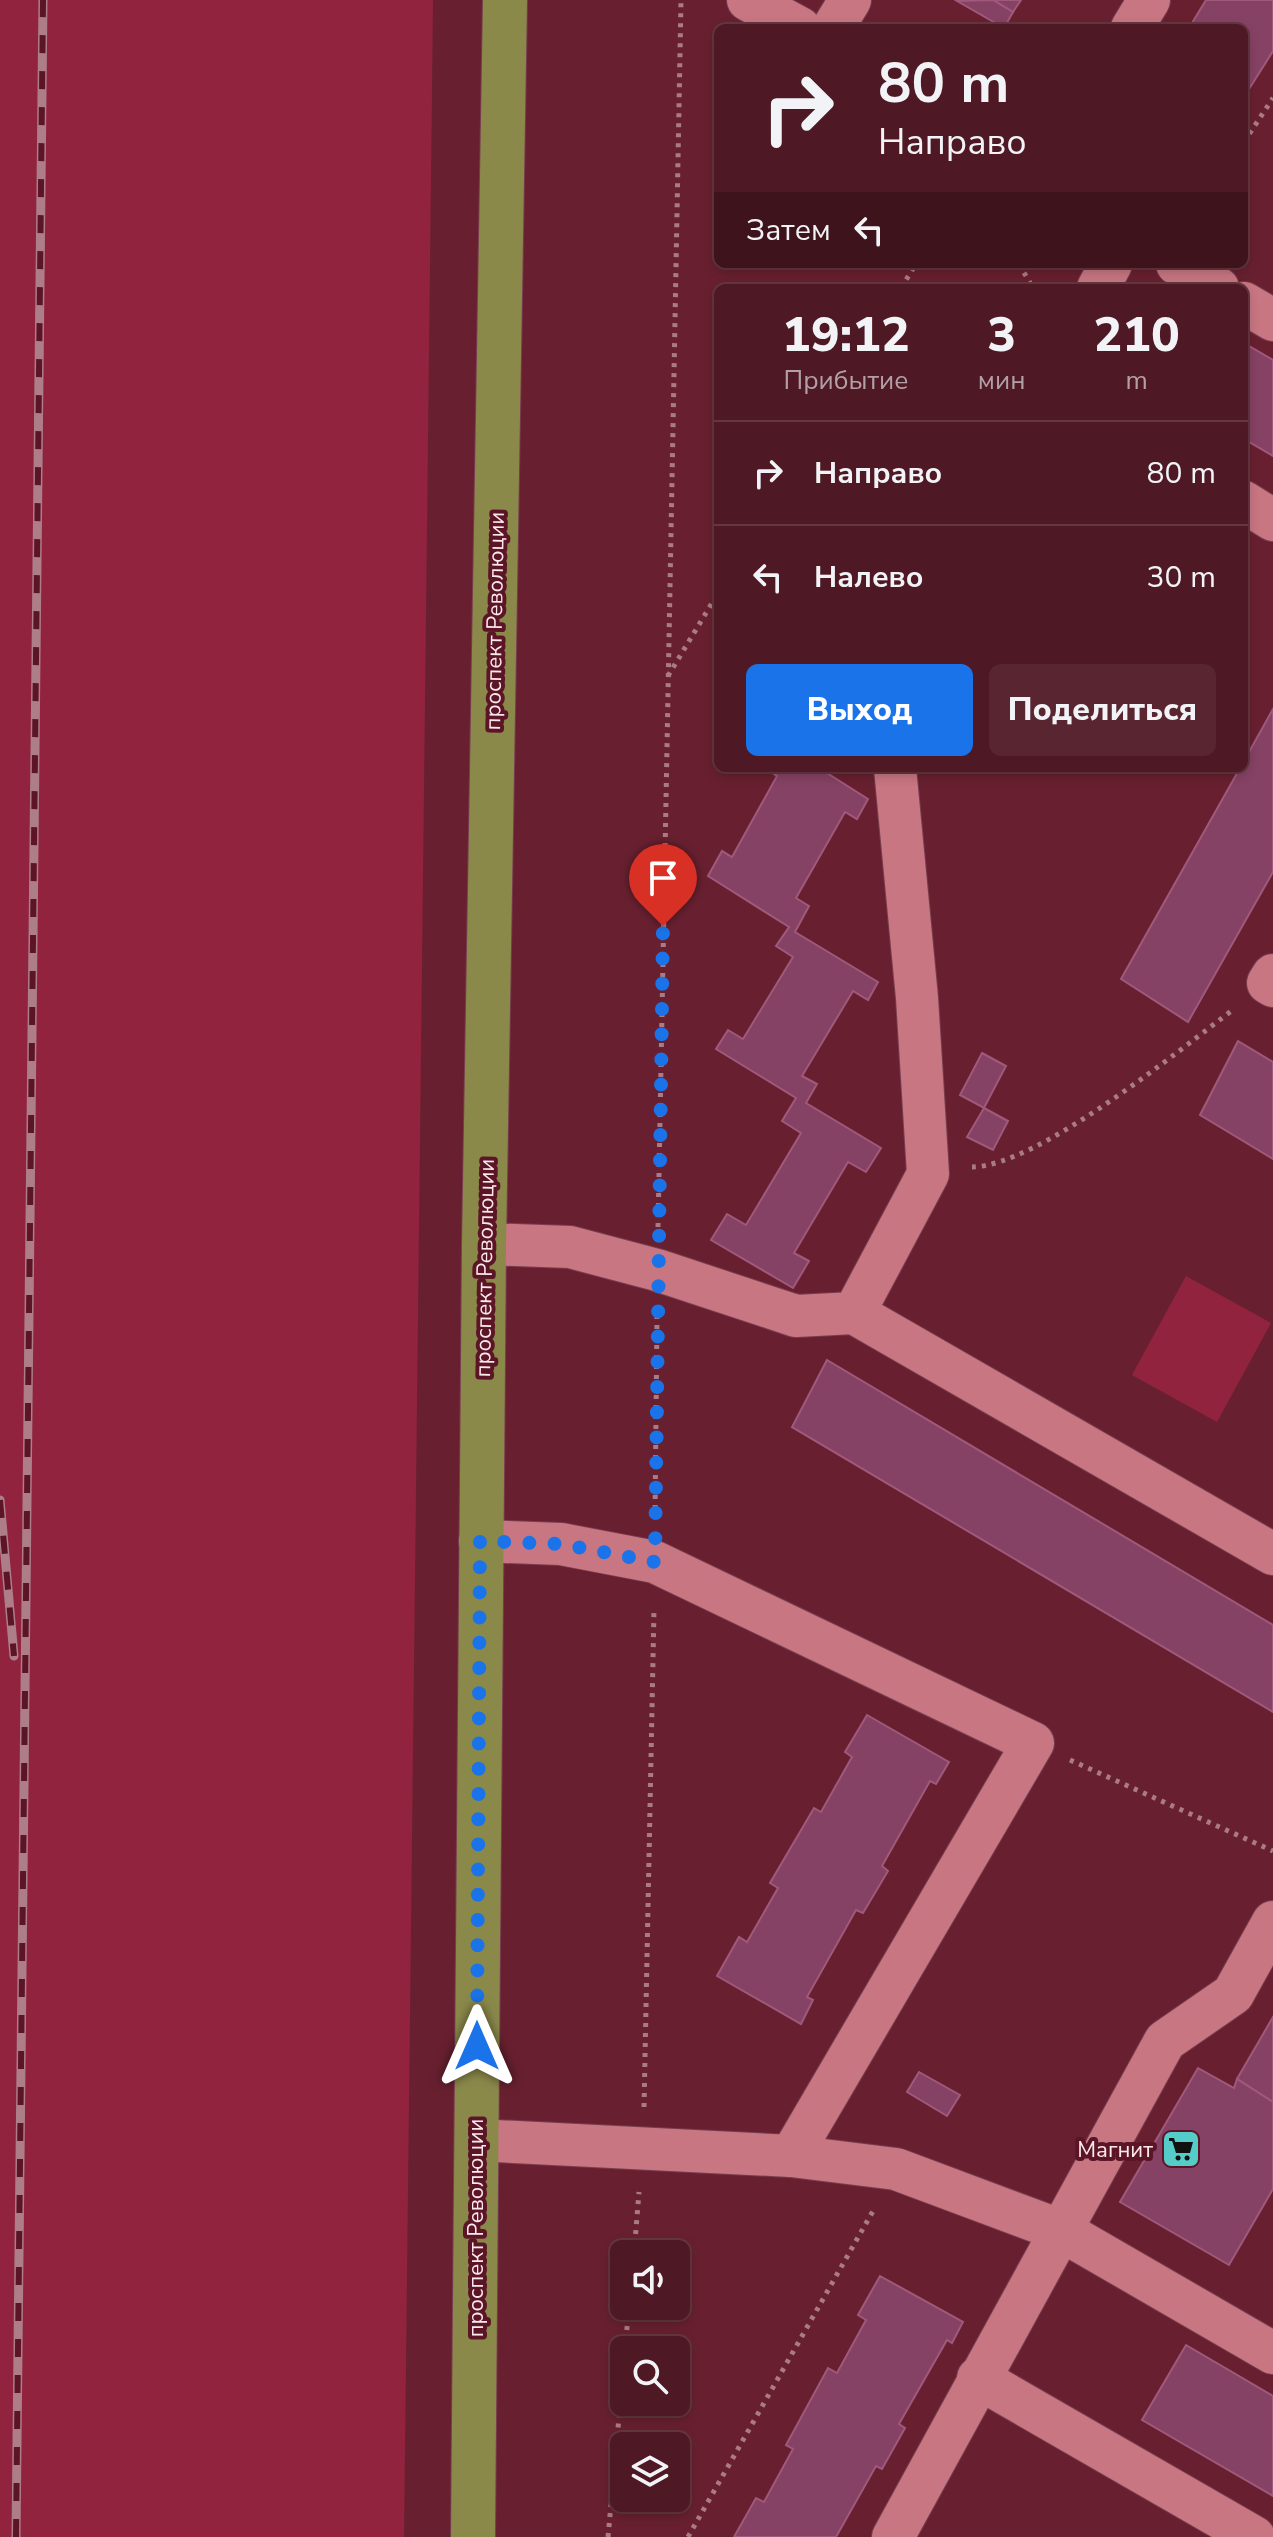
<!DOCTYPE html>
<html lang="ru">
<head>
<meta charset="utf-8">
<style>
	:root { --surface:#4e1824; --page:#582531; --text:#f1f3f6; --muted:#b3a0a6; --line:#653741; --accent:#1a73e8 }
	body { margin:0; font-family:"Nunito Sans",sans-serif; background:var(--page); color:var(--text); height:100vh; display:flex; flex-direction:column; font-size:30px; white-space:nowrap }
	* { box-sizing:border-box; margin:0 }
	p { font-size:26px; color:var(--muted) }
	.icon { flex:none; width:44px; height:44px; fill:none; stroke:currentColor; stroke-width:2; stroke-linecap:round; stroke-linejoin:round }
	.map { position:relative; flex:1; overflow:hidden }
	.drawer { position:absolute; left:714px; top:284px; width:534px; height:488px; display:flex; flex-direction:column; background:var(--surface); border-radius:12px; box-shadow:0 4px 12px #0003,0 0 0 2px var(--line) }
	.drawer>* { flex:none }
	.banner { position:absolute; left:714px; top:24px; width:534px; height:244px; border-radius:12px; box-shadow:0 4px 12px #0003,0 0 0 2px var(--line); background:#4e1824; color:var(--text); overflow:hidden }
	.fabs { position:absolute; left:610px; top:2240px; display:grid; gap:16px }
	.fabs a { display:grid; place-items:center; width:80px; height:80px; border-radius:12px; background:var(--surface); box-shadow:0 4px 12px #0003,0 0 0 2px var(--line); font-size:40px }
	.pin { position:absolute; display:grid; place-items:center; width:68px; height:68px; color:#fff; margin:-82px -34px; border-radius:50% 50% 50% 0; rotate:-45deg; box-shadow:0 0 8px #0007 }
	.pin .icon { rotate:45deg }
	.me { position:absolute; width:88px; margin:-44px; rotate:0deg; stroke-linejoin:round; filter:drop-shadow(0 0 6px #0008) }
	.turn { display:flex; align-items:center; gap:28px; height:168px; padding:0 32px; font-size:36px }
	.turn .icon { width:104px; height:104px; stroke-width:2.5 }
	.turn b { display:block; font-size:56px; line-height:68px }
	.then { display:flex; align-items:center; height:76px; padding:0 32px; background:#0003; gap:16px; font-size:30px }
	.eta { display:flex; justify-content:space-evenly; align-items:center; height:136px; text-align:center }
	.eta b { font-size:48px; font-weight:800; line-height:56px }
	.primary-button { display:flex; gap:16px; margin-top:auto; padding:16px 32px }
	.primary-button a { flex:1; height:92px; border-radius:12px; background:var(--accent); color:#fff; font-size:32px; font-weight:800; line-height:92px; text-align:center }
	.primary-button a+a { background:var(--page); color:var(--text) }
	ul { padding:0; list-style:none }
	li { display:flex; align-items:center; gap:24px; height:104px; padding:0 32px; border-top:2px solid var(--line) }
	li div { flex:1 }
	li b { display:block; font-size:30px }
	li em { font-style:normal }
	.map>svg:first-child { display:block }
	.green { fill:#91233f }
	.building { fill:#864264; stroke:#a0597b; stroke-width:2 }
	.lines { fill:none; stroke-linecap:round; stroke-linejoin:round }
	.minor-casing { stroke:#783d4f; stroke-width:44 }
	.major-casing { stroke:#783d4f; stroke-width:46 }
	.path { stroke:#ab7b85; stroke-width:5; stroke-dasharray:4 6; stroke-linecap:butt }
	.minor { stroke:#c77682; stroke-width:42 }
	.major { stroke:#8b894a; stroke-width:44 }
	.rail-casing { stroke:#ad7e88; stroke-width:9 }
	.rail { stroke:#5b1526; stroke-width:6; stroke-dasharray:18; stroke-linecap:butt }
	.route { stroke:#1a73e8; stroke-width:14; stroke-dasharray:0 25.2 }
	.labels { text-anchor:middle; stroke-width:8; stroke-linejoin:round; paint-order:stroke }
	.street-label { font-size:22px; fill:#fce9eb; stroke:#5b1526 }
	.poi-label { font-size:22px; fill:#fce9eb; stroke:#5b1526; text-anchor:end }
</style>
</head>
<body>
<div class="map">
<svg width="1273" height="2537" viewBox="0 0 1273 2537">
	<rect width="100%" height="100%" fill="#682030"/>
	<g class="green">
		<path d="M0 0H433L404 2537H0Z"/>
		<path d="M1186 1276 1271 1323 1217 1422 1132 1375Z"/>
	</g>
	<g class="building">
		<path d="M993 0H1021L1013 12Z"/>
		<path d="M993 0 1013 12 1004 28 957 1Z"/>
		<path d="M1206 0H1273V51L1244 97V28H1189Z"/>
		<path d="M1244 343 1273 360V456L1244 439Z"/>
		<path d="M1273 709V872L1188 1022 1121 979 1240 768H1244V761Z"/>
		<path d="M765 768H819L868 799 857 819 845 812 796 898 809 906 795 932 878 982 868 1000 853 991 802 1076 817 1084 806 1103 881 1148 866 1172 848 1162 794 1253 809 1261 793 1288 711 1240 727 1214 746 1225 801 1133 782 1121 796 1098 716 1049 728 1030 743 1039 793 957 776 946 789 927 708 876 722 851 732 857 777 776Z"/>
		<path d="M1238 1041 1273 1062V1159L1200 1115Z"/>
		<path d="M982 1053 1006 1066 984 1108 960 1095Z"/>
		<path d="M984 1108 1008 1121 993 1150 967 1137Z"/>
		<path d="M827 1360 1273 1625V1712L792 1427Z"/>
		<path d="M867 1715 949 1762 936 1784 930 1781 882 1866 888 1871 863 1913 856 1910 807 1997 813 2000 801 2024 717 1976 739 1937 747 1942 778 1888 770 1883 814 1808 821 1812 852 1757 845 1752Z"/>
		<path d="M1273 2017V2102L1237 2079Z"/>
		<path d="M1198 2068 1234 2088 1237 2079 1273 2102V2189L1229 2265 1120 2202Z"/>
		<path d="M919 2072 960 2095 947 2116 907 2092Z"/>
		<path d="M880 2276 963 2322 952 2343 947 2340 899 2424 905 2428 882 2469 876 2466 836 2537H734L756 2498 764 2502 793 2449 786 2445 828 2368 837 2373 866 2320 858 2315Z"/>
		<path d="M1186 2345 1273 2396V2496L1142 2420Z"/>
	</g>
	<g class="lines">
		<g class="minor-casing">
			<g id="minor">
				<path d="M748 0 800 28"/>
				<path d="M833 28 850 0"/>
				<path d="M1132 28 1149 0"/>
				<path d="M1177 264 1218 288"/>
				<path d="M1098 288 1111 264"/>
				<path d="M1244 303 1273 320"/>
				<path d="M1244 502 1273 520"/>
				<path d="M1273 975 1268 983 1273 986"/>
				<path d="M484 1244 570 1247 657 1270 796 1316 854 1313 928 1174 917 998 895 768"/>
				<path d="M854 1313 1273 1554"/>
				<path d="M480 1541 561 1544 655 1562 1033 1743 791 2156 896 2169 1062 2231 1273 2353"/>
				<path d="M476 2140 791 2156"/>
				<path d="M978 2378 1254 2537"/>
				<path d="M893 2537 1165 2041 1233 1994 1273 1922"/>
			</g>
		</g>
		<g class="major-casing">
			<path id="major" d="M473 2537 484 1244 505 0"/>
		</g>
		<g class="path">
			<path d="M1244 142 1273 98"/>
			<path d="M1019 264 1033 288"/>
			<path d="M901 288 916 264"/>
			<path d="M668 676 718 593"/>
			<path d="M972 1167C1038 1166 1178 1051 1234 1009"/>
			<path d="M658 1227 681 0"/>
			<path d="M655 1519 657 1317"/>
			<path d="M1070 1760 1273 1851"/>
			<path d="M644 2107 654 1609"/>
			<path d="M634 2254 639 2192"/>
			<path d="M625 2350 629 2306"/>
			<path d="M608 2537 624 2363"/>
			<path d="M688 2537 873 2211"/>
		</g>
		<use href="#minor" class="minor"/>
		<use href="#major" class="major"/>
		<g class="rail-casing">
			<g id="rail">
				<path d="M0 1500 14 1656"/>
				<path d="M16 2537 43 0"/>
			</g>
		</g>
		<use href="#rail" class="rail"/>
	</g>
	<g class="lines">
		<path class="route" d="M477 2046 480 1541 561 1544 655 1562 663 926"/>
	</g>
	<defs>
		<g id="supermarket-square" transform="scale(2)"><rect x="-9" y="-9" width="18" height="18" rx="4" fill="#54cdc8" stroke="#5b1526"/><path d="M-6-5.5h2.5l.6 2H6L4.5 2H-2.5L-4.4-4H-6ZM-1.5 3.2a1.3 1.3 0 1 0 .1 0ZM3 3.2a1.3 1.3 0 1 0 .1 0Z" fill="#111"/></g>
	</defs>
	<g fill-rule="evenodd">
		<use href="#supermarket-square" x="1181" y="2149"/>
	</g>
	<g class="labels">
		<g class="street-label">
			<text transform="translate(494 621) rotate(-89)" y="8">проспект Революции</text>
			<text transform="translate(484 1268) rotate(-89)" y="8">проспект Революции</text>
			<text transform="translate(475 2228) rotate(-90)" y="8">проспект Революции</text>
		</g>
		<g class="poi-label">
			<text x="1153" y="2157">Магнит</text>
		</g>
	</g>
</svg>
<div class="fabs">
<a><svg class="icon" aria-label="sound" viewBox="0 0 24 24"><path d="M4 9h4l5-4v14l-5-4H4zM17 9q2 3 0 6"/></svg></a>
<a><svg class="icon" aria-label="search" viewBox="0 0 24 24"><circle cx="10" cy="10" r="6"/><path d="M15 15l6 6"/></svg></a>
<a><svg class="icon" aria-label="layers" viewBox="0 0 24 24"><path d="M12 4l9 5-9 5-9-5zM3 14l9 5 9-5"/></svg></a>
</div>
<div class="pin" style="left:663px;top:926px;background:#d93025"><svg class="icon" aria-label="arrive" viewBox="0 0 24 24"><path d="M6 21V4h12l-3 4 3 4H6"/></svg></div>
<svg class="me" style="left:477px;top:2046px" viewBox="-20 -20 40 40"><path d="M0-17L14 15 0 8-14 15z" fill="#1a73e8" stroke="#fff" stroke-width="4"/></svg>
<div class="banner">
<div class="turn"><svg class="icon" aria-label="right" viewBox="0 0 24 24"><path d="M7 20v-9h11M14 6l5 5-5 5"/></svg><div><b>80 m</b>Направо</div></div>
<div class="then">Затем<svg class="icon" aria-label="left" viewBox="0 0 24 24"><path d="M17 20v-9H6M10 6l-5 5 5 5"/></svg></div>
</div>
<section class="drawer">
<div class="eta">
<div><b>19:12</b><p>Прибытие</p></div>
<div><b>3</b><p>мин</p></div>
<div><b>210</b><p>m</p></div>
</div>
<ul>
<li><svg class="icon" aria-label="right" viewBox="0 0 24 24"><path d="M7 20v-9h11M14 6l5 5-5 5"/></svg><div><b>Направо</b></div><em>80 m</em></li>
<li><svg class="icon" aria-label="left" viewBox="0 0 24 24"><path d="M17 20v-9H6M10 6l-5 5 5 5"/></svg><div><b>Налево</b></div><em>30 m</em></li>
</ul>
<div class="primary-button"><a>Выход</a><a>Поделиться</a></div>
</section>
</div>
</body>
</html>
